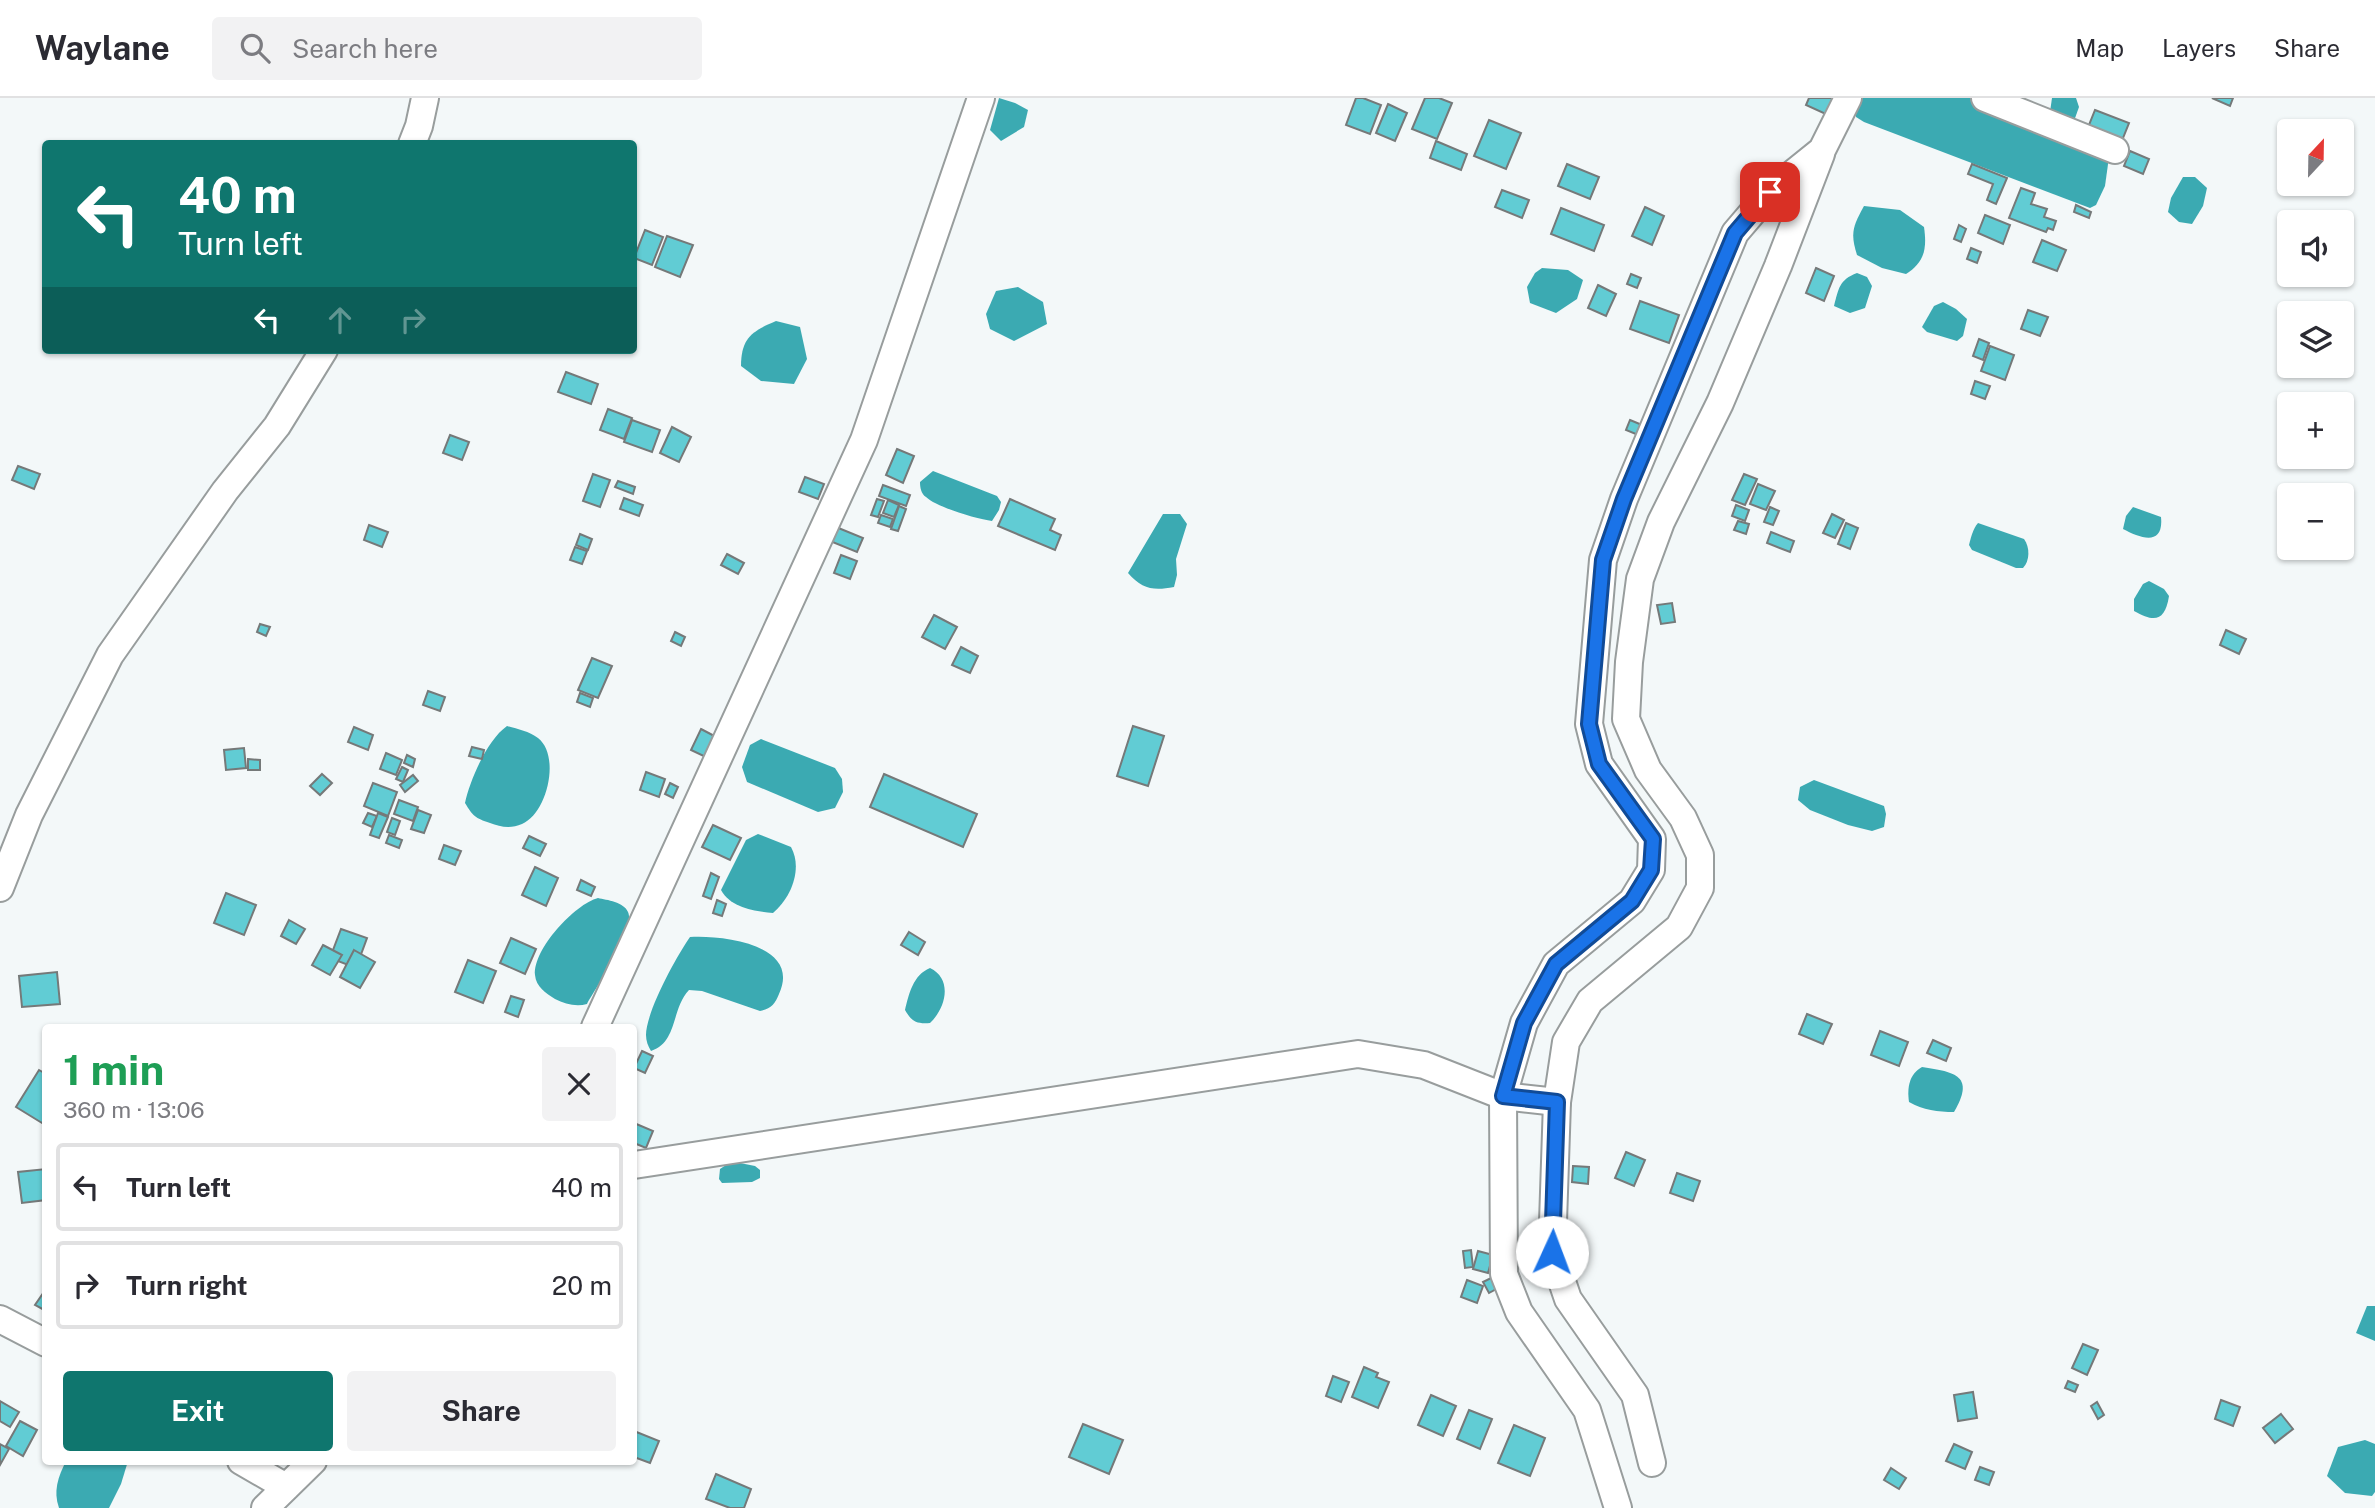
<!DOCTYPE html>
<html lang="en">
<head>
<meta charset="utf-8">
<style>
	:root { --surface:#fff; --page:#f2f2f3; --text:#2b2b33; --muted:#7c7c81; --line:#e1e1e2; --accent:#0f766e }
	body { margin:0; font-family:"Public Sans",sans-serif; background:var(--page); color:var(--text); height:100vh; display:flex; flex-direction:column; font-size:26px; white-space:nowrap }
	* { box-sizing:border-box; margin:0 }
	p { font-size:23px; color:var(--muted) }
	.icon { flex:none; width:38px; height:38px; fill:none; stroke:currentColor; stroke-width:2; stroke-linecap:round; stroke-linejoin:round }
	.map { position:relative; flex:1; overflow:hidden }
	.sheet { position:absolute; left:42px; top:926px; width:595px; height:441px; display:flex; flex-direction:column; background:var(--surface); border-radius:7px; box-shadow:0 2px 5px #0004 }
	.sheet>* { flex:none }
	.hud { position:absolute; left:42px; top:42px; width:595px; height:214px; border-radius:7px; box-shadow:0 2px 5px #0004; background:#0f766e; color:#fff; overflow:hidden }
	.needle { width:46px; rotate:22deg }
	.tools { position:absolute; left:2277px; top:21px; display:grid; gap:14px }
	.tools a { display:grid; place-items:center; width:77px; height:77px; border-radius:7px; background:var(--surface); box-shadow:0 2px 5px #0004; font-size:35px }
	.pin { position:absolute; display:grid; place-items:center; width:60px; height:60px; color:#fff; margin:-30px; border-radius:14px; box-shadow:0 4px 10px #0006 }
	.me { position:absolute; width:77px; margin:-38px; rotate:2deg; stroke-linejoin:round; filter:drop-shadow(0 0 5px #0008) }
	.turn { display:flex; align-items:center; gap:24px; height:147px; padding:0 21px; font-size:32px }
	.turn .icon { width:91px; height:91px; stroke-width:2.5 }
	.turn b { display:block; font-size:49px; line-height:60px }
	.lanes { display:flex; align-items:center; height:66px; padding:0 21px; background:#0003; justify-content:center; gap:35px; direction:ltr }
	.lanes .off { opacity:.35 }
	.round { display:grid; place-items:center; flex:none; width:74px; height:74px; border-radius:7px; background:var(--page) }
	.head { display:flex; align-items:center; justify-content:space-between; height:119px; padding:0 21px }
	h1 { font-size:42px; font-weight:700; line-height:52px; color:#1e9e55 }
	.primary-button { display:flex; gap:14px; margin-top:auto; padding:14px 21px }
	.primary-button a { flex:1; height:80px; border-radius:7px; background:var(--accent); color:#fff; font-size:28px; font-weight:700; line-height:80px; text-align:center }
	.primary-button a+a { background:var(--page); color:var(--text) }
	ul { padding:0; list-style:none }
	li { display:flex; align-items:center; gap:21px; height:88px; margin:0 14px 10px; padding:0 7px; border:4px solid var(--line); border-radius:7px }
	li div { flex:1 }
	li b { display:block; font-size:26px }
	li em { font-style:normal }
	header { display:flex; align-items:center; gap:42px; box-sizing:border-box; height:98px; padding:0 35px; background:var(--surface); border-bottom:2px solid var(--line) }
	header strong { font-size:33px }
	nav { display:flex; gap:38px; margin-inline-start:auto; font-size:24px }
	.search { width:490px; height:63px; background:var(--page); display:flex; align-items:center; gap:18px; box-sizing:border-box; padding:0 24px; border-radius:7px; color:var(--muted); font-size:26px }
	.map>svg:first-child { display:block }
	.water { fill:#3baab2 }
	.building { fill:#61ccd4; stroke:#757979; stroke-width:2 }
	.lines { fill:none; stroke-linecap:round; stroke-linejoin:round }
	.minor-casing { stroke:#989d9d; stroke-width:30 }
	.minor { stroke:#fff; stroke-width:26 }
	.route-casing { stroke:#114b97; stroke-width:18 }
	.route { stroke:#1a73e8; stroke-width:12 }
</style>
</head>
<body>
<header>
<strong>Waylane</strong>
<div class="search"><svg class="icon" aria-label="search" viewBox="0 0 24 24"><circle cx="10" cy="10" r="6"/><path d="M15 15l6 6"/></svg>Search here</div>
<nav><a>Map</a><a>Layers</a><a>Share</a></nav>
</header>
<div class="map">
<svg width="2375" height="1410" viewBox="0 0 2375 1410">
	<rect width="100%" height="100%" fill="#f3f8f9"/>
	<g class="water">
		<path d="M999 0 1015 5 1028 12 1024 29 1001 43 990 32Z"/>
		<path d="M1860 0H1973L2109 59 2105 88 2096 107 2090 110 1864 24 1856 19 1855 12Z"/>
		<path d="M2052 0H2076L2079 9 2074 23 2050 14Z"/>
		<path d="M2183 79H2195L2207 90 2203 108 2192 126 2179 124 2168 114 2171 100Z"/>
		<path d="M1864 108 1900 112 1924 129C1927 150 1925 164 1906 176L1882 170 1857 157C1850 135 1853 128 1864 108Z"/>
		<path d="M1542 170 1568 172 1583 182 1577 201 1556 215 1530 205 1527 189 1535 175Z"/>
		<path d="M1857 175 1867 179 1872 188 1865 210 1850 215 1834 208C1839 190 1839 182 1857 175Z"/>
		<path d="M1018 189 1043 204 1047 226 1014 243 990 231 986 216 996 193Z"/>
		<path d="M1943 204 1956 211 1967 221 1963 238 1957 243 1927 234 1922 229 1934 208Z"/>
		<path d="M776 223 800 229 807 261 794 286 761 283 741 268C741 240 752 233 776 223Z"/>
		<path d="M933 373 997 398 1001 404 999 412 992 423C977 421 936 409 926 399 921 396 920 389 920 384Z"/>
		<path d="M2133 409 2161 419C2164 449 2140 440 2123 431L2126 418Z"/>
		<path d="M1163 416H1180L1187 426 1176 461 1177 477 1174 489C1153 493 1142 491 1128 475Z"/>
		<path d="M1978 425 2024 441C2030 449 2030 463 2023 470H2016L1972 452 1969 447C1971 439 1973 431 1978 425Z"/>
		<path d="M2149 483 2164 491 2169 498C2165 523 2155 525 2134 513V501L2143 486Z"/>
		<path d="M507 628C517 631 529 633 538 640 561 658 547 716 522 726 511 731 500 729 490 725 475 720 473 718 465 705 470 682 487 642 507 628Z"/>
		<path d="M761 641 835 670 842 681 843 694 835 710 818 714 747 684 742 669 750 647Z"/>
		<path d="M1814 682 1884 708 1886 716 1884 729 1872 733 1848 727 1810 712 1798 702 1800 689Z"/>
		<path d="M758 736 791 749C803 771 791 800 773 815 754 813 731 810 721 792L746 742Z"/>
		<path d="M598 800C607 802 624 804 628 814 636 832 596 889 587 906 576 909 565 906 555 901 546 895 536 889 535 877 533 851 575 806 598 800Z"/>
		<path d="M690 839C721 837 802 846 779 896 775 906 771 911 760 913L702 893 689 892C671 911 678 944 651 953 648 948 646 943 646 937 646 914 676 859 690 839Z"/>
		<path d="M930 870C953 881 946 910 930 925 917 926 912 924 905 912 909 896 913 877 930 870Z"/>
		<path d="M1922 969C1956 974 1975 978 1954 1014 1938 1014 1923 1012 1909 1004 1907 990 1909 976 1922 969Z"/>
		<path d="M740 1065 755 1068 760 1072V1080L752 1084 722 1085 719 1081 720 1071 726 1067Z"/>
		<path d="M2367 1208H2375V1243L2356 1235Z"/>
		<path d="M2365 1342 2375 1346V1394L2372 1398 2345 1395 2327 1378 2338 1349Z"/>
		<path d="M66 1363H128L121 1386 109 1410H59C53 1393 58 1379 66 1363Z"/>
	</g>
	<g class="building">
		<path d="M1356 0H1363L1381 7 1370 36 1346 27Z"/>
		<path d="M1425 0H1439L1452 5 1437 41 1412 31Z"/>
		<path d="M1809 0H1838L1830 18 1806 7Z"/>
		<path d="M2212 0H2233L2230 8Z"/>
		<path d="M1388 6 1407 15 1395 43 1376 35Z"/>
		<path d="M2095 12 2129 25 2119 50 2085 37Z"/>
		<path d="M1489 22 1521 35 1506 71 1474 58Z"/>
		<path d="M1436 43 1467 56 1461 72 1430 60Z"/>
		<path d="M2130 53 2149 61 2143 76 2124 68Z"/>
		<path d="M1567 66 1599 79 1590 101 1558 88Z"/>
		<path d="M1972 66 2007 80 1996 106 1987 102 1993 86 1968 76Z"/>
		<path d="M2021 90 2035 95 2031 106 2047 111 2044 119 2056 123 2053 132 2048 130 2046 134 2009 120Z"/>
		<path d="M1502 92 1529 102 1522 120 1495 109Z"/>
		<path d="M2076 107 2091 114 2089 120 2074 114Z"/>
		<path d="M1645 109 1664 118 1652 147 1632 138Z"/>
		<path d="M1561 110 1604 127 1594 153 1551 136Z"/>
		<path d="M1985 117 2010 127 2003 146 1978 135Z"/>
		<path d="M1959 127 1966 131 1961 144 1954 141Z"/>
		<path d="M645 132 663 139 652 167 634 160Z"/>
		<path d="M667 138 693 147 680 179 655 169Z"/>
		<path d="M2042 142 2066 152 2057 173 2033 164Z"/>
		<path d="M1971 150 1981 154 1977 165 1967 161Z"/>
		<path d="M1816 170 1834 178 1824 203 1806 195Z"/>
		<path d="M1631 176 1641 180 1637 190 1627 186Z"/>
		<path d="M1598 187 1616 196 1606 218 1588 210Z"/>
		<path d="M1640 203 1679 217 1669 245 1630 231Z"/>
		<path d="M2028 212 2048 219 2040 238 2021 231Z"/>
		<path d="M1979 241 1989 245 1983 262 1973 258Z"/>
		<path d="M1990 248 2014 257 2005 282 1981 273Z"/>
		<path d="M566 274 598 286 591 306 558 294Z"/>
		<path d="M1975 283 1990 288 1985 301 1971 296Z"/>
		<path d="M608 311 632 320 624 341 600 332Z"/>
		<path d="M632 322 660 332 652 354 624 344Z"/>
		<path d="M1630 322 1647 329 1643 339 1626 332Z"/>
		<path d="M672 329 691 339 679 364 660 355Z"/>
		<path d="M450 337 469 344 462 362 443 355Z"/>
		<path d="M897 351 914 358 903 385 886 377Z"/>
		<path d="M18 368 40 376 34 391 12 382Z"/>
		<path d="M593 376 610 382 600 409 583 403Z"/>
		<path d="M1744 376 1757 381 1745 407 1732 402Z"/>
		<path d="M805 379 824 386 818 401 799 394Z"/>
		<path d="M618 383 635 389 633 396 615 389Z"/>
		<path d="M1758 386 1775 393 1766 412 1750 406Z"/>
		<path d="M883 387 910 397 906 408 879 398Z"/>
		<path d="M624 400 643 407 639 418 620 411Z"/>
		<path d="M877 401 884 403 878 419 871 417Z"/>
		<path d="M1010 401 1055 421 1050 432 1061 437 1055 452 998 428Z"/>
		<path d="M888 402 899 407 894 419 883 415Z"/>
		<path d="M1736 407 1749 412 1745 423 1732 418Z"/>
		<path d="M899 408 906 411 898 433 891 431Z"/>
		<path d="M1770 409 1779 413 1773 427 1764 424Z"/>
		<path d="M1832 416 1844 422 1835 440 1823 435Z"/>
		<path d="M881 417 893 421 890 429 878 425Z"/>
		<path d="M1738 423 1749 426 1746 436 1734 432Z"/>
		<path d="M1846 425 1858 430 1850 451 1838 446Z"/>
		<path d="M369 427 388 434 382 449 364 442Z"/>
		<path d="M836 429 863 440 857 454 830 443Z"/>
		<path d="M1771 434 1794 443 1790 454 1767 445Z"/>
		<path d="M580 436 592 441 588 452 576 447Z"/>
		<path d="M575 449 587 453 582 466 570 462Z"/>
		<path d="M727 456 744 465 738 476 721 467Z"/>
		<path d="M841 457 857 463 850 481 834 475Z"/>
		<path d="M1672 505 1675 524 1661 526 1657 507Z"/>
		<path d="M934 517 957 529 945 551 922 539Z"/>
		<path d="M260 526 270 529 266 538 257 534Z"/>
		<path d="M2226 532 2246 541 2239 556 2220 547Z"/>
		<path d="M675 534 685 539 681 548 671 543Z"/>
		<path d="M961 549 978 558 970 575 952 567Z"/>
		<path d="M592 560 612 568 598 600 578 592Z"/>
		<path d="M428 593 445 599 440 613 423 607Z"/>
		<path d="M580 595 593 600 590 609 577 604Z"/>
		<path d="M1133 628 1164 638 1148 688 1117 678Z"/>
		<path d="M354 629 373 637 368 652 348 644Z"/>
		<path d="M701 631 722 642 712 662 691 652Z"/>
		<path d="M472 649 484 652 482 661 469 658Z"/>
		<path d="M244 650 246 670 226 672 224 652Z"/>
		<path d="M386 655 402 662 396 677 380 671Z"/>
		<path d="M407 657 415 661 413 669 404 665Z"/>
		<path d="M248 661 260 662V672H248Z"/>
		<path d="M402 669 408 672 403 684 396 681Z"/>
		<path d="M646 674 665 681 659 699 640 692Z"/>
		<path d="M322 676 332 685 320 697 310 688Z"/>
		<path d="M884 676 977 716 963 749 870 709Z"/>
		<path d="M413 677 418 683 405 694 400 687Z"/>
		<path d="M373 685 397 694 388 718 364 708Z"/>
		<path d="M670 685 678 689 673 700 665 696Z"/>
		<path d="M399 702 418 709 413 723 394 716Z"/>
		<path d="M418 712 431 717 424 735 411 731Z"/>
		<path d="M368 715 377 718 372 729 363 725Z"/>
		<path d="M378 715 388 719 379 740 370 737Z"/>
		<path d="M392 720 400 723 395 737 387 734Z"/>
		<path d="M713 727 741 740 730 762 702 749Z"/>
		<path d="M389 737 402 742 399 750 386 745Z"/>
		<path d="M529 738 546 746 540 758 523 750Z"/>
		<path d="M444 747 461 753 455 767 439 761Z"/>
		<path d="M535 769 558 780 546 808 522 797Z"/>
		<path d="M711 775 719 779 711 801 703 798Z"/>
		<path d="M581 782 595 789 591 798 577 792Z"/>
		<path d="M226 795 256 807 244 837 214 825Z"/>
		<path d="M717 802 726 806 722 818 713 815Z"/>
		<path d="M289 822 305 831 296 846 281 838Z"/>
		<path d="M341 831 367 840 356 870 330 860Z"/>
		<path d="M909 834 925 844 918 857 901 847Z"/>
		<path d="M511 840 536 851 525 876 500 865Z"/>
		<path d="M323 847 342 857 330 877 312 867Z"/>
		<path d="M354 852 375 864 360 890 340 879Z"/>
		<path d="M468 862 496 873 483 905 455 894Z"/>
		<path d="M57 874 60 906 22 909 19 878Z"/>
		<path d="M511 898 524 902 518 919 505 914Z"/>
		<path d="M1807 916 1832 926 1823 946 1799 936Z"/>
		<path d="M1880 933 1908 944 1899 968 1871 957Z"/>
		<path d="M1933 942 1951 950 1946 963 1927 955Z"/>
		<path d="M642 953 653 958 645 975 634 970Z"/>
		<path d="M39 972 46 976V1019L42 1025 16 1009Z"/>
		<path d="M634 1025 653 1033 646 1050 634 1045Z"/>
		<path d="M1626 1054 1645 1062 1634 1088 1615 1080Z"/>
		<path d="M1573 1068 1589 1069 1588 1086 1572 1084Z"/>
		<path d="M46 1071V1102L22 1105 18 1074Z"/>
		<path d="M1677 1075 1700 1083 1693 1103 1670 1095Z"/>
		<path d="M1471 1152 1473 1169 1465 1170 1463 1153Z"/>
		<path d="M1478 1153 1493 1157 1488 1175 1473 1171Z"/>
		<path d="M1493 1179 1498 1190 1489 1195 1483 1184Z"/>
		<path d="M1467 1182 1483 1188 1477 1205 1461 1199Z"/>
		<path d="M46 1191V1213L35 1207Z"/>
		<path d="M2083 1246 2098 1252 2087 1277 2072 1270Z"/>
		<path d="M1364 1269 1378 1275 1376 1279 1389 1284 1378 1310 1352 1299Z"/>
		<path d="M1333 1278 1349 1284 1341 1304 1326 1298Z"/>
		<path d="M2068 1283 2078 1287 2075 1294 2065 1290Z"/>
		<path d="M1973 1294 1977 1320 1958 1323 1954 1297Z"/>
		<path d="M1431 1297 1456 1308 1443 1338 1418 1327Z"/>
		<path d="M2221 1302 2240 1309 2233 1328 2215 1321Z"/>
		<path d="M0 1303 19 1314 10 1329 0 1323Z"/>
		<path d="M2097 1304 2104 1317 2098 1321 2091 1308Z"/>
		<path d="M1469 1312 1492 1321 1480 1351 1457 1341Z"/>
		<path d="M2281 1316 2293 1331 2275 1345 2263 1330Z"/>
		<path d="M20 1323 37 1332 23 1358 6 1348Z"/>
		<path d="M1083 1326 1123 1342 1109 1376 1069 1359Z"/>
		<path d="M1514 1327 1545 1340 1530 1378 1498 1365Z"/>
		<path d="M634 1333 659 1343 650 1365 634 1359Z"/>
		<path d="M0 1346 9 1351 0 1367Z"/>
		<path d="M1954 1346 1972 1354 1965 1371 1946 1363Z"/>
		<path d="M1980 1369 1994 1374 1989 1387 1975 1382Z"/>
		<path d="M1891 1370 1906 1380 1899 1391 1884 1382Z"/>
		<path d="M716 1376 751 1391 744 1410H730L706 1401Z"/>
	</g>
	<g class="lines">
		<g class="minor-casing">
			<g id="minor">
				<path d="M1985 0 2115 52"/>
				<path d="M412 46 419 28 425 0"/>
				<path d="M0 790 29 717 110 557 225 393 277 328 324 252"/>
				<path d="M595 929 864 342 981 0"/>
				<path d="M634 1067 1358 956 1424 967 1503 998 1557 1004"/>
				<path d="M0 1221 46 1245"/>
				<path d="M241 1363 286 1389"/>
				<path d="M1652 1365 1635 1297 1568 1201 1552 1154 1557 1004 1566 944 1590 903 1679 829 1700 790V757L1683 720 1648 672 1626 621 1629 564 1640 481 1661 424 1720 305 1778 168 1821 56"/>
				<path d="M265 1410 313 1363"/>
				<path d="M1618 1410 1587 1312 1519 1214 1504 1176 1503 998 1524 925 1556 866 1632 803 1651 772 1652 741 1599 666 1589 626 1603 462 1624 401 1735 135 1770 94 1822 52 1848 0"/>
			</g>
		</g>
		<use href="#minor" class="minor"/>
	</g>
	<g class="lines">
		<g class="route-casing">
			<path id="route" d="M1552 1154 1557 1004 1503 998 1524 925 1556 866 1632 803 1651 772 1653 741 1599 666 1589 626 1603 462 1624 401 1735 135 1770 94"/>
		</g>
		<use href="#route" class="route"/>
	</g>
</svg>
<div class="tools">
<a><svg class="needle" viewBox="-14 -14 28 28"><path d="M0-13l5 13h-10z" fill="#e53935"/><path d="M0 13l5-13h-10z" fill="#7c7c81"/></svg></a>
<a><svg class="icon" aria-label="sound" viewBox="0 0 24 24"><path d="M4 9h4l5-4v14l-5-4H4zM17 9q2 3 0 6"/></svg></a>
<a><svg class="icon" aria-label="layers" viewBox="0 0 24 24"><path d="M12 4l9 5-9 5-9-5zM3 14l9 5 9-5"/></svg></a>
<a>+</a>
<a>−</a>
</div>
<div class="pin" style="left:1770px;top:94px;background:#d93025"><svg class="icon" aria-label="arrive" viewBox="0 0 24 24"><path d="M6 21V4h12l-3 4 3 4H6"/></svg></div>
<svg class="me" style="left:1552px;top:1154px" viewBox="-20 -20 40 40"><circle r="19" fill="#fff"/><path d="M0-13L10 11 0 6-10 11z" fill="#1a73e8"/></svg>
<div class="hud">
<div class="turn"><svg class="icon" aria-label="left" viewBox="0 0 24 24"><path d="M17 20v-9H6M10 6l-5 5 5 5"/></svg><div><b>40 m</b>Turn left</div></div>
<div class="lanes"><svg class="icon" aria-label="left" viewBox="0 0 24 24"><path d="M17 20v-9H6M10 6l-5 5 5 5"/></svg><svg class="icon off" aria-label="ahead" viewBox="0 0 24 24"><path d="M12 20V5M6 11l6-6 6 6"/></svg><svg class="icon off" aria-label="right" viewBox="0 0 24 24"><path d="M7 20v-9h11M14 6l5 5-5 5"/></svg></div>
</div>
<section class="sheet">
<div class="head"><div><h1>1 min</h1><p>360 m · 13:06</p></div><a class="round"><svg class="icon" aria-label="close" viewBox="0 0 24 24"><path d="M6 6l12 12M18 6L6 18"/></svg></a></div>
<ul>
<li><svg class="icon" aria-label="left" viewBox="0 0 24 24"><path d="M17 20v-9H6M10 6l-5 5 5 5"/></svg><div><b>Turn left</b></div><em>40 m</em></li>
<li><svg class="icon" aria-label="right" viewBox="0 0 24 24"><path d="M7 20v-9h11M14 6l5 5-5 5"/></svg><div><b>Turn right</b></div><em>20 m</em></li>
</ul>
<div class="primary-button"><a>Exit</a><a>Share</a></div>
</section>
</div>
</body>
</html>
